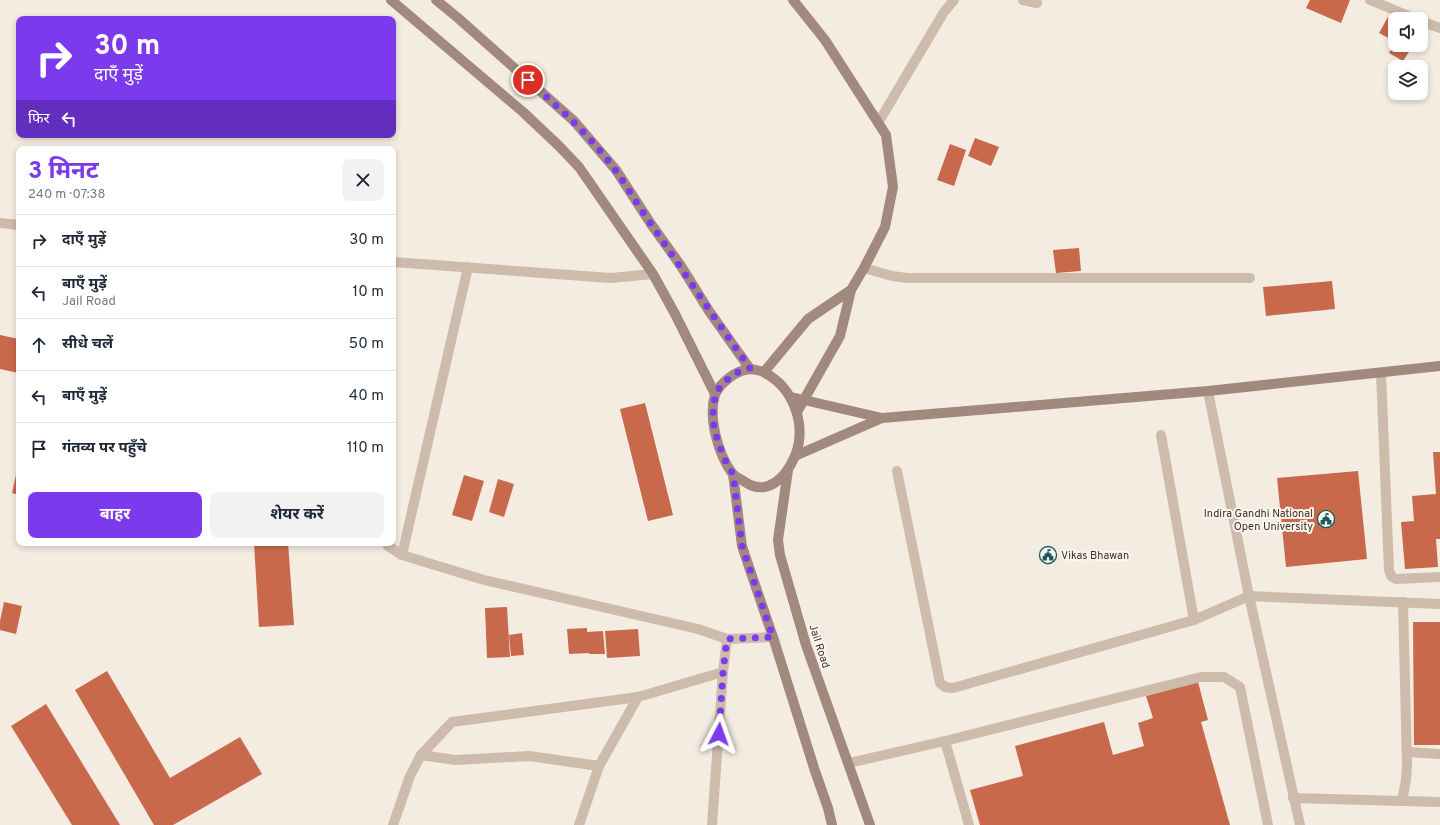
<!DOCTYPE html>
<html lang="hi">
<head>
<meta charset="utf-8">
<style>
	:root { --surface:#fff; --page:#f2f2f3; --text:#1f2937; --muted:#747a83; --line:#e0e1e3; --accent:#7c3aed }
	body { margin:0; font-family:Overpass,"Noto Sans Devanagari",sans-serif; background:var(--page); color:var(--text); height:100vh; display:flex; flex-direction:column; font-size:15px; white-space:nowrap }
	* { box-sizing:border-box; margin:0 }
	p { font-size:13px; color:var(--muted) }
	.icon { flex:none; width:22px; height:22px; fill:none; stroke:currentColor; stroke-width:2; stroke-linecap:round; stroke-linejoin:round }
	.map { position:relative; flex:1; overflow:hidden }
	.sheet { position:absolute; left:16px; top:146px; width:380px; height:400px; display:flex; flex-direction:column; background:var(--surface); border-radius:8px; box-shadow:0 2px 6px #0003 }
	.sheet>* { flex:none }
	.guide { position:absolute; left:16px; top:16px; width:380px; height:122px; border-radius:8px; box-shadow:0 2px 6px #0003; background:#7c3aed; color:#fff; overflow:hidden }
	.tools { position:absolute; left:1388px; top:12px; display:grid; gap:8px }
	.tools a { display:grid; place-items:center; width:40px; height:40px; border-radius:8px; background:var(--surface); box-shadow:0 2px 6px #0003; font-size:20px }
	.pin { position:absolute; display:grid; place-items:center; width:34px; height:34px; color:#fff; margin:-17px; border:2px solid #fff; border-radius:50%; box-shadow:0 1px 4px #0007 }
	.me { position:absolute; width:44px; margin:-22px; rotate:4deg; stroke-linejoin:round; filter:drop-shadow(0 0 3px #0008) }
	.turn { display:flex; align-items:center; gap:14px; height:84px; padding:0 12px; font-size:18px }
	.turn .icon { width:52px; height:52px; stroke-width:2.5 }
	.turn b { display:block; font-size:28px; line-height:34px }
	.then { display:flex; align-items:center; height:38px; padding:0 12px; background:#0003; gap:8px; font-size:15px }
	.round { display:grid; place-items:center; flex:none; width:42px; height:42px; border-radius:8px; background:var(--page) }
	.headline { display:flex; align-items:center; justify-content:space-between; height:68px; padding:0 12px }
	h1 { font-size:24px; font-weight:700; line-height:30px; color:var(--accent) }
	.cta { display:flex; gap:8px; margin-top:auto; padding:8px 12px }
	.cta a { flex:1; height:46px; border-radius:8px; background:var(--accent); color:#fff; font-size:16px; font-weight:700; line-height:46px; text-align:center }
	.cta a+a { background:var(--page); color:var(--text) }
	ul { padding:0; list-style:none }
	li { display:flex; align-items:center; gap:12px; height:52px; padding:0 12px; border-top:1px solid var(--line) }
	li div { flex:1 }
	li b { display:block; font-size:15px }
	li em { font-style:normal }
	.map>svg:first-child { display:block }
	.building { fill:#c8694b }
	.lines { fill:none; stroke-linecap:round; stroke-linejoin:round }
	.lane { stroke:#cdbbac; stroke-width:10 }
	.street { stroke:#cdbbac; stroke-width:10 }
	.secondary { stroke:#a18a7d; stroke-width:10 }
	.route { stroke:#7c3aed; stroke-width:7; stroke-dasharray:0 12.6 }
	.labels { text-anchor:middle; stroke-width:4; stroke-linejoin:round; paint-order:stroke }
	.poi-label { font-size:11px; fill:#3b302b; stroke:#fbf5ee; text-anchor:end }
	.street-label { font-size:11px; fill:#3b302b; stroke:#fbf5ee }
</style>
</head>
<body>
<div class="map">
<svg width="1440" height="825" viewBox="0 0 1440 825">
	<rect width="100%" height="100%" fill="#f4ebe1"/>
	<g class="building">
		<path d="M1310 0H1350L1341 23 1306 8Z"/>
		<path d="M1388 17 1395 20 1394 41 1379 33Z"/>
		<path d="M1394 45H1404L1411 49 1403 61 1389 53Z"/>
		<path d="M975 138 999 147 991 166 968 156Z"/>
		<path d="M950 144 966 150 954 186 937 180Z"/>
		<path d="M1079 248 1081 271 1056 273 1053 250Z"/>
		<path d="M1332 281 1335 309 1266 316 1263 287Z"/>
		<path d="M0 335 19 339V373L0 369Z"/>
		<path d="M645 403 673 515 648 521 620 409Z"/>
		<path d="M1433 452H1440V539H1436L1438 567 1405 569 1401 522 1414 521 1412 496 1436 494Z"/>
		<path d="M18 466H19V495L12 493Z"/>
		<path d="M1358 471 1367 559 1286 567 1277 478Z"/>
		<path d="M464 475 484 481 472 521 452 515Z"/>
		<path d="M498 479 514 484 504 517 489 512Z"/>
		<path d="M254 543H288L294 625 259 627Z"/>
		<path d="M4 602 22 606 16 634 0 630V621Z"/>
		<path d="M507 607 510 657 487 658 485 608Z"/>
		<path d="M1413 622H1440V745H1414Z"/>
		<path d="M587 628V632L603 631 605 654H589V653L569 654 567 629Z"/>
		<path d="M638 629 640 656 607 658 605 631Z"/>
		<path d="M522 633 524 655 511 656 509 635Z"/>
		<path d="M107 671 170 778 240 737 262 774 173 825H154L75 690Z"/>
		<path d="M1198 682 1208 720 1201 722 1230 825H980L970 790 1023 776 1015 746 1104 722 1113 755 1144 746 1138 723 1153 718 1146 696Z"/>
		<path d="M46 704 120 825H72L11 726Z"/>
	</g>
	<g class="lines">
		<g class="lane">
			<path d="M1023 0 1037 3"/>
			<path d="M878 123 944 12 954 0"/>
			<path d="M0 223 19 225"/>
			<path d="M393 262 611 278 653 274"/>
			<path d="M864 268 892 276 907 278H1250"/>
			<path d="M1381 373 1389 570 1391 576 1396 579 1440 577"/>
			<path d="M1161 435 1194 620"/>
			<path d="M897 471 940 683 945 687 953 688 1194 620 1249 596 1440 604"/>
			<path d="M387 543 388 546 402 555 484 580 698 629 727 639 773 637"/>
			<path d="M402 555 468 267"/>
			<path d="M945 741 969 825"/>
			<path d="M1407 752 1440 754"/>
			<path d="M421 755 455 760 529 756 599 766"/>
			<path d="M849 763 945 741 1201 677H1224L1240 687 1268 825"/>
			<path d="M1402 801 1406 780 1407 764 1403 602"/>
			<path d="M393 825 410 776 421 755 452 722 638 697"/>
			<path d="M579 825 599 766 638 697 723 672 727 639"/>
			<path d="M712 825 723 672"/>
		</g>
		<g class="street">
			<path d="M1370 0 1416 19"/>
			<path d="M1421 21 1440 28"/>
			<path d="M1208 391 1249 596 1300 825"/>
			<path d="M1293 798 1440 802"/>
		</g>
		<g class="secondary">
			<path d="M391 0 523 112 559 146 579 167 653 274 675 314 715 394"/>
			<path d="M436 0 458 18 574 121 616 170 651 224 681 266 709 311 750 369"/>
			<path d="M793 0 825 40 886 135 893 187 885 227 864 268 851 290 840 336 797 412"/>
			<path d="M750 369C755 370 761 370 765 373 794 388 807 426 795 456 786 477 768 497 745 482 741 479 735 477 732 473 718 454 708 417 715 395 718 386 731 375 739 372 742 370 747 370 750 369Z"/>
			<path d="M764 372 808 319 851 290"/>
			<path d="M791 397 882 418 1208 391 1440 366"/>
			<path d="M795 456 882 418"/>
			<path d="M788 470 778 540 780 555 806 645 870 825"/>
			<path d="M733 474 742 546 750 570 773 637 815 771 828 808 832 825"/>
		</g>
	</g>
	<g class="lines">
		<path class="route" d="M528 80C559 108 591 136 616 171 628 188 639 207 651 224 684 272 716 321 750 368L738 372 724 382 715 394 713 414 714 427 718 442 725 460 733 474 742 546 750 570 773 637 727 639 723 672 719 734"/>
	</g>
	<defs>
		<g id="civic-ring" transform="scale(0.9)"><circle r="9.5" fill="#fbf5ee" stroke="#1f5a5e" stroke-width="1.5"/><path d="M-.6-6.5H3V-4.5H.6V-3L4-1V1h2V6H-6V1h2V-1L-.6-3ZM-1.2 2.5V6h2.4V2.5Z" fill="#1f5a5e"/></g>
	</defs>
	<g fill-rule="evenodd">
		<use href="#civic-ring" x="1326" y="519"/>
		<use href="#civic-ring" x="1048" y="555"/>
	</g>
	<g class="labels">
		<g class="poi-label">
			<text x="1313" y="517">Indira Gandhi National<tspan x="1313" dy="13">Open University</tspan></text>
			<text x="1061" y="559" text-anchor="start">Vikas Bhawan</text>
		</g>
		<g class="street-label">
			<text transform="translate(820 646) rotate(72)" y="4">Jail Road</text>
		</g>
	</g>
</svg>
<div class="tools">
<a><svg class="icon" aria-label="sound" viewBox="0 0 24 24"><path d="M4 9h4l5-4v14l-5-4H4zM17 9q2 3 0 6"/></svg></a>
<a><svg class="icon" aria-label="layers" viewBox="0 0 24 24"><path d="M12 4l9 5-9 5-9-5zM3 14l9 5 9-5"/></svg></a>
</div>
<div class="pin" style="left:528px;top:80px;background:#d93025"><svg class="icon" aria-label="arrive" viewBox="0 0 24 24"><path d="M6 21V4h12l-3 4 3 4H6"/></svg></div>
<svg class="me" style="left:719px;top:734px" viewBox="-20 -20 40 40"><path d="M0-17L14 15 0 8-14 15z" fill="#7c3aed" stroke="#fff" stroke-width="4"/></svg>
<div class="guide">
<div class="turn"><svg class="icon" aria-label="right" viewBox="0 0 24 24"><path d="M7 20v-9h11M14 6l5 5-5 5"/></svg><div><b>30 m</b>दाएँ मुड़ें</div></div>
<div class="then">फिर<svg class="icon" aria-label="left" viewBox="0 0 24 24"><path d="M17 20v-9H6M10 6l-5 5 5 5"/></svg></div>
</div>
<section class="sheet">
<div class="headline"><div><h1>3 मिनट</h1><p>240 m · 07:38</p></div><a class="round"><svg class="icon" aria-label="close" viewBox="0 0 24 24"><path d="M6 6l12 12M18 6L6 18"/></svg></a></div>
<ul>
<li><svg class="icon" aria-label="right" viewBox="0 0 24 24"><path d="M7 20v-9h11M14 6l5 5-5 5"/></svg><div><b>दाएँ मुड़ें</b></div><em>30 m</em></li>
<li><svg class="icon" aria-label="left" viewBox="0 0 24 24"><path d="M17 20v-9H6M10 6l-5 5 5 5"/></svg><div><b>बाएँ मुड़ें</b><p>Jail Road</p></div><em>10 m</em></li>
<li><svg class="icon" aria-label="ahead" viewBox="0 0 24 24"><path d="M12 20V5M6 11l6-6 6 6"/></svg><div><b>सीधे चलें</b></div><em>50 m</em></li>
<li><svg class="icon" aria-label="left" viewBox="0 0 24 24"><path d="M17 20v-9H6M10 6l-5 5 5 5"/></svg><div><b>बाएँ मुड़ें</b></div><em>40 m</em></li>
<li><svg class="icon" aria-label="arrive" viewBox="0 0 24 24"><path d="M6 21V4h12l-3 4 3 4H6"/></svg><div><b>गंतव्य पर पहुँचे</b></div><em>110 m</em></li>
</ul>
<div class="cta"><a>बाहर</a><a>शेयर करें</a></div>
</section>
</div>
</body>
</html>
